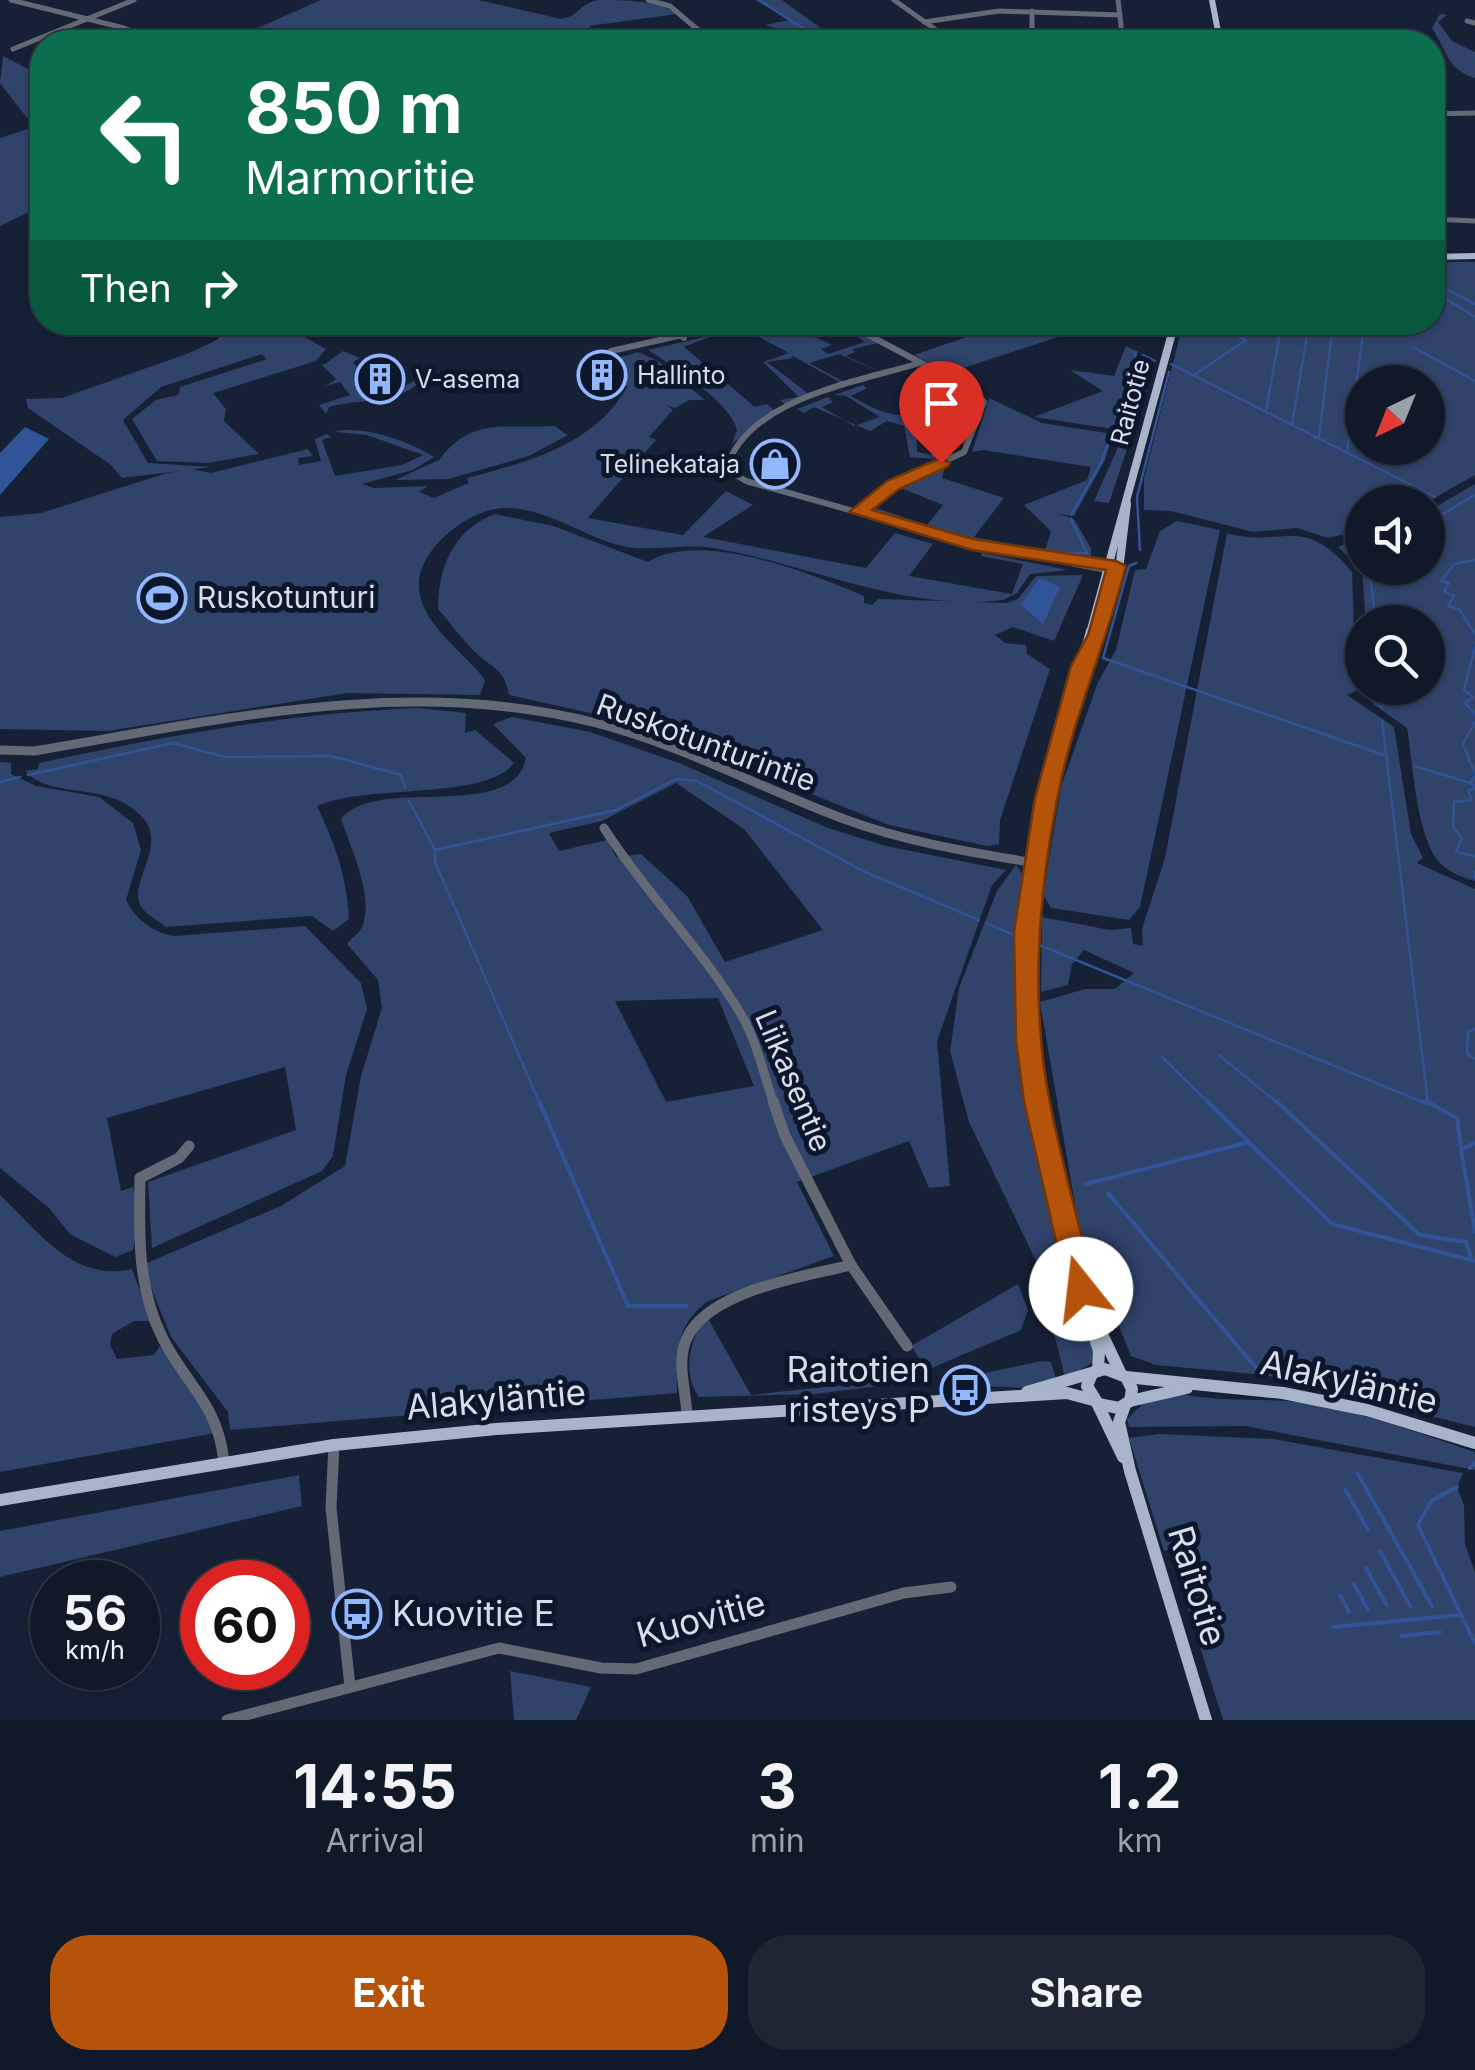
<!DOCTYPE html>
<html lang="en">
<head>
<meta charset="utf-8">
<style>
	:root { --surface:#101928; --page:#1e2634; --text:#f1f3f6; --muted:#9ca0a8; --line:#303845; --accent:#b45309 }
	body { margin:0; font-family:Inter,sans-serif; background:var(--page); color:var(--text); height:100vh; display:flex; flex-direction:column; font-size:38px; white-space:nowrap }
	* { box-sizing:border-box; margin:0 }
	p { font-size:32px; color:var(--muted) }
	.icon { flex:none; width:55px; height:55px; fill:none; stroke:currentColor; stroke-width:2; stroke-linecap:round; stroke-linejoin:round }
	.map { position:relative; height:1720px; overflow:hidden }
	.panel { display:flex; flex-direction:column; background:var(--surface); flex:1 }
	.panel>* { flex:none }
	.banner { position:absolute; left:30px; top:30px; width:1415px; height:305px; border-radius:40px; box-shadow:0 2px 8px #0004,0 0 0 2px var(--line); background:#0b6e4f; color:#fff; overflow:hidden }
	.needle { width:65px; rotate:223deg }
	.controls { position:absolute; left:1345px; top:365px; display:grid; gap:20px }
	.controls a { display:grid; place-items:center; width:100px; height:100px; border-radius:50%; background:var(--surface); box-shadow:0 2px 8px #0004,0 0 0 2px var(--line); font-size:50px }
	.speed { position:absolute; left:30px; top:1560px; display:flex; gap:20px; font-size:50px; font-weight:700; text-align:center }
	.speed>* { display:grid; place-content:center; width:130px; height:130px; border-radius:50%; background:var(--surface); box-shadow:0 2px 8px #0004,0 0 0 2px var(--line); line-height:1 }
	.speed small { font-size:25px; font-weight:400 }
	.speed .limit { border:15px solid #d22; background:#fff; color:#111 }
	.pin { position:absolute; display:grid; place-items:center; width:85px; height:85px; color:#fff; margin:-102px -42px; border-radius:50% 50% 50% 0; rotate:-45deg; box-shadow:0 0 10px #0007 }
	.pin .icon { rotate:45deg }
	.me { position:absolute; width:110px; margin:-55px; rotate:344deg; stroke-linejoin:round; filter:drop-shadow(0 0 8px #0008) }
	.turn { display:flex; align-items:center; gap:35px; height:210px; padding:0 50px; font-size:45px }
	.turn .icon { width:130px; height:130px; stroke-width:2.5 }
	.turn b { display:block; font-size:70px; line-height:85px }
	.then { display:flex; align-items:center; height:95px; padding:0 50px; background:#0003; gap:20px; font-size:38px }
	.eta { display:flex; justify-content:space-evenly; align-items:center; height:170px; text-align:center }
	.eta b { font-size:60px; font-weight:700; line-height:70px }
	.primary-button { display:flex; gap:20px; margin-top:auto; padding:20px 50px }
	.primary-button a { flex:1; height:115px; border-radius:40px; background:var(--accent); color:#fff; font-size:40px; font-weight:700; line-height:115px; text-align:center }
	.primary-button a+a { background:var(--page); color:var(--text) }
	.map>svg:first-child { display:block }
	.green { fill:#2f436b; fill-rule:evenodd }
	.water { fill:#315397 }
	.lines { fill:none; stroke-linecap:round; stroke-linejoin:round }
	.stream-far1 { stroke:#315397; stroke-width:2.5 }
	.stream { stroke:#315397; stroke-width:4 }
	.minor-far3 { stroke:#646a75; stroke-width:5 }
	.minor-far2 { stroke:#646a75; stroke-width:6 }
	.minor-far1 { stroke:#646a75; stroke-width:9 }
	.minor { stroke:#646a75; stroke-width:11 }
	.major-far3 { stroke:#a7b4ca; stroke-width:6 }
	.major-far2 { stroke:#a7b4ca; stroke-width:8 }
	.major-far1 { stroke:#a7b4ca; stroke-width:10 }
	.major { stroke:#a7b4ca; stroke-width:12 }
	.route { fill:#b45309; stroke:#753606; stroke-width:2.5 }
	.labels { text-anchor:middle; stroke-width:10; stroke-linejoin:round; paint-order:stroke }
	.far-poi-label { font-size:25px; fill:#d6ddeb; stroke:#0d172b; text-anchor:start }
	.far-street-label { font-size:25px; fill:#d6ddeb; stroke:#0d172b }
	.poi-label { font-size:30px; fill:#d6ddeb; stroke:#0d172b; text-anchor:start }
	.street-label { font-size:30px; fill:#d6ddeb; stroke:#0d172b }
	.near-poi-label { font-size:35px; fill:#d6ddeb; stroke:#0d172b; text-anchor:end }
	.near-street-label { font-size:35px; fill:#d6ddeb; stroke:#0d172b }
</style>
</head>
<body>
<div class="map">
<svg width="1475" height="1720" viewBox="0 0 1475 1720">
	<rect width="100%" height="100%" fill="#162135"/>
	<g class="green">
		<path d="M321 0H478L561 19C581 16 576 5 598 0 623 0 659 0 677 14L589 26 610 42H429L432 38 409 35 395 42H226Z"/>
		<path d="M755 0H782L840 42H822L809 33 715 42 688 19 708 33 741 28 764 34 775 28 765 25 790 20Z"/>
		<path d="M1440 14 1447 15 1438 22 1452 41 1475 52V78C1446 69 1447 51 1432 28Z"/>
		<path d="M3 56 42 76V206L0 226V138L34 127 0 83Z"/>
		<path d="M1433 262H1475V475L1427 502H1362V530L1328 538 1297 528 1253 532 1171 511 1144 510V479L1183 323 1432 322ZM1362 382H1428V448H1362Z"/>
		<path d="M1077 322 1082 329 948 373 914 355 978 333 966 325 974 323H1040L1058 327Z"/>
		<path d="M261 323H280L326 349 316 361 213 393 226 409 224 421 259 454 208 463 157 461 132 419 156 400 178 395 180 387 267 359 262 354 161 387 123 420 148 463 212 467 122 478 111 465 28 408 26 399 62 398 189 353 217 340 223 333Z"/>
		<path d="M758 323 755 328C767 338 787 341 799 330L791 323H840L854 331 815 337 832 345 821 349 828 354 865 342 854 335 860 333 878 343 852 349 855 352 846 356 883 373 839 354 809 363 844 382 872 378 824 394 821 393 843 384 791 355 793 358 767 362 810 395 786 405 780 400 799 397 763 362 789 353 744 329 722 333Z"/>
		<path d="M717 334 684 347 755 407 767 404 774 410 732 444 737 430C731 402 671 365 648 350Z"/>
		<path d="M1126 346 1138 352 1113 429 1034 417 1103 391 1070 370 1114 376Z"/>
		<path d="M343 351 360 358 353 362 362 373 357 382 365 392 387 395 416 380 419 383C394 405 360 398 329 407L326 414 319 405 350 395 340 382 325 386 336 379 322 365 288 373 325 364Z"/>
		<path d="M638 352 658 361 705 400H689L675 408 666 405 673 410 649 437 656 440 588 518 683 535 726 491 753 505 703 537 866 568 895 533 933 544 909 576 1012 594 1023 564 981 556 982 553 1068 570 1030 574 1017 593 1003 600C902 612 810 564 713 548 679 543 647 554 614 544 579 533 544 508 506 508 471 507 415 550 419 589 423 627 464 651 485 680L480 695 348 693 107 731 0 729V517L41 513 167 473 192 469 211 473 308 449 313 456 298 458 299 465 321 461 315 439 327 434 331 437 322 440 335 476 402 465 423 455 367 435 335 432C361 424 411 442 434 457L413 470 362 484 374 488 428 486 419 492 434 498 469 483 467 478C526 462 594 446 627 387L615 359Z"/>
		<path d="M863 385 867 388 851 396C909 429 907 413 965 392L956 386 970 393 922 413 965 420 971 397 976 395 981 403 970 427 962 425 967 424 964 421 920 414 918 432 956 438 960 428 970 431 964 444 955 443 956 439 917 436V452L935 455V459L910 457 904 426 887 421 870 431 814 407 804 413 797 409 828 397 833 402 822 407 854 426 880 417 846 396 834 395Z"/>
		<path d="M1141 387 1147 389 1109 503 1094 501 1124 434 1136 389Z"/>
		<path d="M989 398 1042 423 1113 434 1105 460 1074 516 1059 514 1074 519 1091 548V558L1018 550 1017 545 1045 550 1051 531 1024 505 1087 480 1091 467 983 450 972 452Z"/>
		<path d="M554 426 568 435 529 456 448 479 395 480 439 460C472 417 501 429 554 426Z"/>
		<path d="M936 467 944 470 942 478 1004 498 974 537 1010 544 1005 548 872 511 873 504 900 484ZM901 488 943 505 927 525 876 508Z"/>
		<path d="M1475 484V881C1463 877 1449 873 1440 863 1416 837 1413 764 1407 728L1373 704 1372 688H1428V622H1366L1362 570 1338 547 1362 536V568H1428V513H1438L1434 508Z"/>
		<path d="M495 514 553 526 648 562C701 529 812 574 864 596V603L872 605 878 599 1007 603 1018 599 1036 576 1083 575 1054 641 1013 627 995 635 1005 643 1026 645 1027 654 1050 669 1000 820 999 844 987 846 889 825 696 748 599 715 509 695C504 668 493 669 476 653 462 640 451 623 438 609 438 568 453 530 495 514Z"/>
		<path d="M1177 521 1220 530 1140 907 1129 920 1051 908 1043 894 1061 787 1098 682 1116 650 1135 570 1146 569 1160 531Z"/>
		<path d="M1227 533C1283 549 1302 512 1352 572L1356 691 1347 695 1394 727 1411 834 1423 858 1417 863 1475 889V1427L1265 1375 1156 1365 1131 1356 1079 1227 1040 1002 1085 989H1115L1134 973 1084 950 1072 964 1068 985 1041 992 1042 917 1110 930 1131 928 1133 944 1143 946 1142 929 1165 858Z"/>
		<path d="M417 708 466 713 465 733 475 730 514 763C485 801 368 783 317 806 335 844 347 876 349 919L333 931 312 916 166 927C159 921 147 915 142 908 126 886 167 847 144 819 110 779 52 801 25 771L38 769 39 763C169 735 283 714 417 708Z"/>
		<path d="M512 717 590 732 679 763 828 828 886 846 1006 870 992 885 937 1041 950 1186 929 1188 909 1141 797 1182 834 1256 708 1301C674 1327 677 1353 677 1393L230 1430 228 1412 171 1337 142 1265 281 1206 345 1166 361 1076 382 1008 378 980 347 944C351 938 359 934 362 927 375 899 350 845 341 819 375 774 513 824 526 758L493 724ZM676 783 744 829 823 930 725 962 687 896 641 854 616 857 607 840 559 851 549 833 602 821ZM718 998 754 1086 666 1102 615 1001Z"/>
		<path d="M0 762 11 763V774L36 786 99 797 133 823 141 850 126 900C136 920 152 932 174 936L305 926 361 983 367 1009 346 1075 333 1156 322 1171 152 1248 148 1182 296 1130 285 1067 107 1118 121 1191 133 1187 139 1220 133 1250 115 1257 70 1234 49 1208 0 1168Z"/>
		<path d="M1016 865 1025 877C1023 918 1018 958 1020 999 1025 1118 1057 1230 1093 1342L1094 1362 1065 1378 1037 1263 969 1122 950 1051 959 988 997 891Z"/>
		<path d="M0 1195C40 1233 73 1282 132 1269L151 1321H134L112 1334 110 1345 117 1359 154 1355 160 1346 211 1418 215 1433 0 1472Z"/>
		<path d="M1018 1284 1028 1310 1021 1330 927 1370 911 1346Z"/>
		<path d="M706 1315 751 1395 916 1377 919 1381 815 1394 699 1397C681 1372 691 1338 706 1315Z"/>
		<path d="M1042 1361 1051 1362 1056 1380 1023 1388 968 1385 966 1377Z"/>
		<path d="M1186 1395C1220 1401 1253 1399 1287 1401 1349 1407 1416 1432 1475 1452V1470L1245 1426 1129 1427 1127 1419 1148 1399Z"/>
		<path d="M1159 1434 1273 1439 1463 1473 1457 1487 1464 1506 1465 1544 1475 1572V1720H1223L1188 1609 1174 1549 1164 1551 1129 1438Z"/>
		<path d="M299 1475 302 1506 0 1577V1531Z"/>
		<path d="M510 1671 591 1687 576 1720H514Z"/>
	</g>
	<g class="water">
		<path d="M25 427 49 439 0 495V453Z"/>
		<path d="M1039 578 1060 587 1043 624 1021 605Z"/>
	</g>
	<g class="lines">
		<g class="stream-far1">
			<path d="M759 0 824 42"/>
			<path d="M1432 282 1475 304"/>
			<path d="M1432 290 1475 317"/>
			<path d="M1202 322 1245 339"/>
			<path d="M1413 347 1475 381"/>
			<path d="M1143 355 1155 361"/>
			<path d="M1171 364 1435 497"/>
			<path d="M1194 375 1246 340"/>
			<path d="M1266 411 1281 327 1363 334 1347 452"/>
			<path d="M1292 425 1308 330"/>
			<path d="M1112 431 1136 352"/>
			<path d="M1319 437 1332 331"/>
			<path d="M1459 504 1475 495"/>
			<path d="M1071 515 1101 463 1111 434"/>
			<path d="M1428 523 1458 505"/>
			<path d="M1140 550 1137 497 1169 372"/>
			<path d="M1044 553H1087L1071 519"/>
			<path d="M1475 560 1454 564 1441 581 1449 583 1444 591 1454 596 1448 606 1459 609 1475 634"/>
			<path d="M1136 563 1129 566 1103 658 1387 756"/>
			<path d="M1369 568 1376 622"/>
			<path d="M1475 647 1464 690 1473 697 1465 703 1475 714"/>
			<path d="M1380 688 1381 708"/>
			<path d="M1382 720 1428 1104"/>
			<path d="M1475 722 1463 744 1475 774"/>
			<path d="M1415 766 1470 783"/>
			<path d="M28 775 173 743 225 757 331 756 401 775 405 787"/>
			<path d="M1475 776 1470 783 1475 786"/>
			<path d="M0 782 20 777"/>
			<path d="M1475 788 1468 791 1472 800 1454 802 1453 827 1462 838 1456 852 1475 856"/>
			<path d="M409 801 435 850 616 810 676 779 697 781 865 872 979 920"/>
			<path d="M435 851V862L540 1104"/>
			<path d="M1475 872V878"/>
			<path d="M986 923 1014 935"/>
			<path d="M1037 944 1425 1103"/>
			<path d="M1475 1029 1468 1032 1467 1054 1475 1059"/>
			<path d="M1219 1055 1279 1104"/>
			<path d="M1162 1057 1210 1104"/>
		</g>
		<g class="stream">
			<path d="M539 1101 628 1306H686"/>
			<path d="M1207 1101 1332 1224 1475 1261"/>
			<path d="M1276 1101 1420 1235 1466 1242 1471 1257"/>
			<path d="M1421 1101 1425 1103"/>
			<path d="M1426 1101 1457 1118 1461 1149"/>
			<path d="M1475 1143 1461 1149 1475 1231"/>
			<path d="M1086 1184 1249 1142"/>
			<path d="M1108 1193 1263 1376"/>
			<path d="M1470 1468 1475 1463"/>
			<path d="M1358 1474 1432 1606"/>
			<path d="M1457 1487 1431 1501 1418 1525 1475 1644"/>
			<path d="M1345 1489 1368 1530"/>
			<path d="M1380 1551 1410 1606"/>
			<path d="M1366 1568 1387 1606"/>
			<path d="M1354 1584 1368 1610"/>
			<path d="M1340 1595 1349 1612"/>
			<path d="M1333 1627 1460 1615"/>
			<path d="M1401 1636 1440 1632"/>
		</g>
		<g class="minor-far3">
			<path d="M11 0 124 28 159 42"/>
			<path d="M648 0 670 6 712 42"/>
			<path d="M894 0 953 42"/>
			<path d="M1118 0 1123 42"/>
			<path d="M1032 11V42"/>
			<path d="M1467 21 1475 23"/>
			<path d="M924 22 999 11 1120 15"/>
			<path d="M1307 34 1321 36 1308 41Z"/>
			<path d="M13 49 134 0"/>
			<path d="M1432 114 1475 113"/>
			<path d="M1432 219 1475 221"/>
		</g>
		<g class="minor-far2">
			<path d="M662 322 684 338"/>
			<path d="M844 322 976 392 984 402 964 452 893 485 858 512"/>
			<path d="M1082 322 1092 327"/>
			<path d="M611 351 740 322"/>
			<path d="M920 363C857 382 748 398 726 469L746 481 964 542 1112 571"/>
		</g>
		<g class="minor-far1">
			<path d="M0 750 34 751C219 720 410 675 596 723 682 745 761 788 844 819 906 842 970 852 1035 863"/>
			<path d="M604 828C646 894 702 948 742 1016 757 1042 764 1076 774 1104"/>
		</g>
		<g class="minor">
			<path d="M189 1146 179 1158 140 1178C139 1234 137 1288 163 1339 187 1386 218 1404 224 1462"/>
			<path d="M851 1265 907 1346"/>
			<path d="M687 1415C686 1393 678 1367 684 1346 699 1291 804 1277 851 1265L785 1136 773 1101"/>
			<path d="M334 1445 331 1508 350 1687"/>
			<path d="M227 1720 499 1648 601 1668 636 1669 904 1593 951 1587"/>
		</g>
		<g class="major-far3">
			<path d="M1212 0 1220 42"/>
			<path d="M1432 257 1475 256"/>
		</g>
		<g class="major-far2">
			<path d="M1090 633 1175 322"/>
			<path d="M1098 633 1120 562 1127 504"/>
		</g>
		<g class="major-far1">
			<path d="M1087 656 1099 631"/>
			<path d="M1037 1104C1009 924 1045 802 1091 631"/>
		</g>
		<g class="major">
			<path d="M1037 1101 1067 1252 1099 1351 1098 1370"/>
			<path d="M1093 1315 1120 1372"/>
			<path d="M1126 1377 1283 1393 1367 1410 1475 1443"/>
			<path d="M1027 1392 1105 1369 1126 1377 1132 1389 1130 1401 1119 1408 1098 1404 1087 1386 1092 1374"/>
			<path d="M1130 1401 1187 1388"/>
			<path d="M1098 1405 1123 1457"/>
			<path d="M1125 1405 1119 1422 1130 1471 1206 1720"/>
			<path d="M0 1500 334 1445 496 1429 1067 1393 1093 1400"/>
		</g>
	</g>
	<path class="route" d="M941 458 950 463 947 467 899 489 872 510 973 539 1116 561 1126 566C1106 645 1072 719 1057 800 1038 899 1030 1003 1050 1103 1062 1165 1080 1227 1095 1289L1091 1297 1081 1301 1071 1297 1067 1289 1024 1102 1016 1041 1014 932 1035 798 1071 666 1088 635 1106 570 972 550 849 512 887 481Z"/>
	<defs>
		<g id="building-ring" transform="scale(2.5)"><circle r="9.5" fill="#0d172b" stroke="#93b7fd" stroke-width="1.5"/><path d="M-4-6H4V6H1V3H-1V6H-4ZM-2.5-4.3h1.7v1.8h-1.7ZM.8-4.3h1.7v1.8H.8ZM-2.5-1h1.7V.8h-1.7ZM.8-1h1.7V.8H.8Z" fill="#93b7fd"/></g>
		<g id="shop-ring" transform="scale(2.5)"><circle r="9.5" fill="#0d172b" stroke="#93b7fd" stroke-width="1.5"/><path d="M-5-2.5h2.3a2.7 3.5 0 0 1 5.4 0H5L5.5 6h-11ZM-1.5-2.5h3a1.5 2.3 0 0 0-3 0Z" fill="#93b7fd"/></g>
		<g id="stadium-ring" transform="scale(2.5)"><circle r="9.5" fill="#0d172b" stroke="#93b7fd" stroke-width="1.5"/><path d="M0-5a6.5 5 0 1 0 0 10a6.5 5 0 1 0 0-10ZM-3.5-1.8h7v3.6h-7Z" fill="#93b7fd"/></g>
		<g id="bus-ring" transform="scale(2.5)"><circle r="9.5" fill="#0d172b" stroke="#93b7fd" stroke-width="1.5"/><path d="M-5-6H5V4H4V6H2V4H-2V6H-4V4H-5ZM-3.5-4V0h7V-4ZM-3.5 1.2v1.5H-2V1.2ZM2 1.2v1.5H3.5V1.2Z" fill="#93b7fd"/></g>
	</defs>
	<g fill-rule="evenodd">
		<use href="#building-ring" x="602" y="375"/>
		<use href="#building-ring" x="380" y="379"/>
		<use href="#shop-ring" x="775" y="464"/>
		<use href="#stadium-ring" x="162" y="598"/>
		<use href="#bus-ring" x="965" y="1390"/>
		<use href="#bus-ring" x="357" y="1614"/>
	</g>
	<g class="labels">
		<g class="far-poi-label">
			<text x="637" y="384">Hallinto</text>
			<text x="415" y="388">V-asema</text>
			<text x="740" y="473" text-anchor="end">Telinekataja</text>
		</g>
		<g class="far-street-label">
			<text transform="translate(1130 402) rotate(-75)" y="9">Raitotie</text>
		</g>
		<g class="poi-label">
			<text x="197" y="608">Ruskotunturi</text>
		</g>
		<g class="street-label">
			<text transform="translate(706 743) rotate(20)" y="10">Ruskotunturintie</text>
			<text transform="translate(793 1081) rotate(67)" y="10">Liikasentie</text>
		</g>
		<g class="near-poi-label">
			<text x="930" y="1382">Raitotien<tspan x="930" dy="40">risteys P</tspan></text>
			<text x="392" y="1626" text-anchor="start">Kuovitie E</text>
		</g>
		<g class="near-street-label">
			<text transform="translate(1349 1382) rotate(13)" y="12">Alakyläntie</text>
			<text transform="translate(496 1400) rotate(-5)" y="12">Alakyläntie</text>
			<text transform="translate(1197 1586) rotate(73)" y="12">Raitotie</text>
			<text transform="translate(701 1619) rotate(-15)" y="12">Kuovitie</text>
		</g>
	</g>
</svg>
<div class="controls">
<a><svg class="needle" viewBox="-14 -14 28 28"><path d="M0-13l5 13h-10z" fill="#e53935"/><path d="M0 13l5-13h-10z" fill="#9ca0a8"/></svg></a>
<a><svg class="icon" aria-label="sound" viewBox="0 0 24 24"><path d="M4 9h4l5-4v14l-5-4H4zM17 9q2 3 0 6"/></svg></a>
<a><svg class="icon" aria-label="search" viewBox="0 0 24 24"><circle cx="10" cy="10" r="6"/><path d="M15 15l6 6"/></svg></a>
</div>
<div class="speed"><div>56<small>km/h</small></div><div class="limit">60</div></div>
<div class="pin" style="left:941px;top:463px;background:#d93025"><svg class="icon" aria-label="arrive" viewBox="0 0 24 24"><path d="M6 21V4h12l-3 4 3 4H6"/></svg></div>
<svg class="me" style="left:1081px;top:1289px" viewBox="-20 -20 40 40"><circle r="19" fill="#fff"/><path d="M0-13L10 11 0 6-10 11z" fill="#b45309"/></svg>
<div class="banner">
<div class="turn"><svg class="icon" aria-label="left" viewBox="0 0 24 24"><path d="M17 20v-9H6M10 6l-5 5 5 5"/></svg><div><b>850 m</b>Marmoritie</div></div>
<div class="then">Then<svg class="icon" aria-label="right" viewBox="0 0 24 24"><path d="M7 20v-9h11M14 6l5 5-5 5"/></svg></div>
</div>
</div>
<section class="panel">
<div class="eta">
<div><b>14:55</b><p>Arrival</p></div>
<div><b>3</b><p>min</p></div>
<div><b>1.2</b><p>km</p></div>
</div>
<div class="primary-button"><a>Exit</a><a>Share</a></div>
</section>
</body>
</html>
